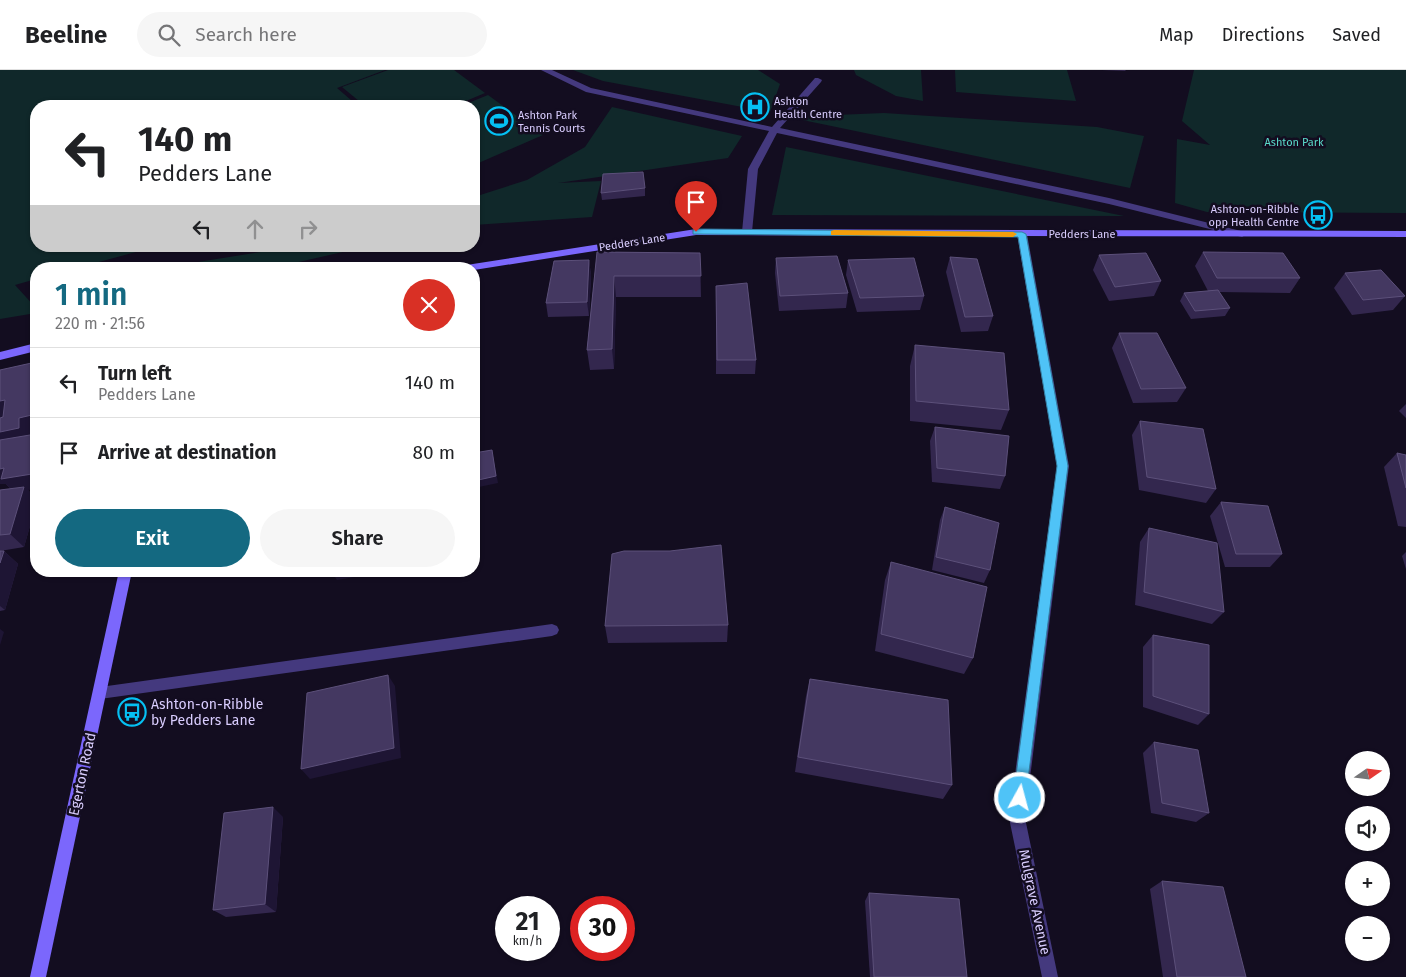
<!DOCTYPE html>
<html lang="en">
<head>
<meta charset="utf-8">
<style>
	:root { --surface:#fff; --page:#f6f6f6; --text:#202124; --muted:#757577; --line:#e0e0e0; --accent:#146981 }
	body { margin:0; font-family:"Fira Sans",sans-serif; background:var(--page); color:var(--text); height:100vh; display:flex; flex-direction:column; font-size:19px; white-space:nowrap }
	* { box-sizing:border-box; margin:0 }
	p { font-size:16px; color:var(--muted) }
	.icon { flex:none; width:28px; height:28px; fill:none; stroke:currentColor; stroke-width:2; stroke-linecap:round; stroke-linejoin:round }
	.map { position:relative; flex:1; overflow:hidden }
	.details { position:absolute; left:30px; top:192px; width:450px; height:315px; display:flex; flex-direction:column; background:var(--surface); border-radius:20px; box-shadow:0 1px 4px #0004 }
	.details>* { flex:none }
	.top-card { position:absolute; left:30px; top:30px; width:450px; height:152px; border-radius:20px; box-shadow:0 1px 4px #0004; background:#fff; color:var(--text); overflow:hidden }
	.needle { width:32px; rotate:76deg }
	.tools { position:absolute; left:1345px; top:681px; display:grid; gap:10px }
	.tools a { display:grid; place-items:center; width:45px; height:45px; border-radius:50%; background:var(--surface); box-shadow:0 1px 4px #0004; font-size:25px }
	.speed { position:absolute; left:495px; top:826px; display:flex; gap:10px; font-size:25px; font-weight:700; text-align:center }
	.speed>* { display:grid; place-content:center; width:65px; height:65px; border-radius:50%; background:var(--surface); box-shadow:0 1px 4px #0004; line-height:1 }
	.speed small { font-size:12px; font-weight:400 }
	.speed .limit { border:8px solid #d22; background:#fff; color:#111 }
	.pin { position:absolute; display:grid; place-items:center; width:42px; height:42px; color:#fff; margin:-51px -21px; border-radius:50% 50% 50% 0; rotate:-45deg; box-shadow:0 0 5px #0007 }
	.pin .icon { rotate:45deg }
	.me { position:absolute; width:55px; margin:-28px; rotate:7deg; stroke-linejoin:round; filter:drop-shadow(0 0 4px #0008) }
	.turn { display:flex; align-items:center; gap:18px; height:105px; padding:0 25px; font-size:22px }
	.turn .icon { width:65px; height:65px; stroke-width:2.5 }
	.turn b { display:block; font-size:35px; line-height:42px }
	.lanes { display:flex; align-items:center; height:48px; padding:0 25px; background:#0003; justify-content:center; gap:25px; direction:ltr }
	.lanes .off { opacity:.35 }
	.round { display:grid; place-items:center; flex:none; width:52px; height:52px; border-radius:26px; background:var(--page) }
	.head { display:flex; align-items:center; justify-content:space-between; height:85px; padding:0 25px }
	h1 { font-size:30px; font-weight:600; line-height:38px; color:var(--accent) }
	.cta { display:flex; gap:10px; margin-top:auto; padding:10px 25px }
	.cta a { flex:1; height:58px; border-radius:30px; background:var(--accent); color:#fff; font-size:20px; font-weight:600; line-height:58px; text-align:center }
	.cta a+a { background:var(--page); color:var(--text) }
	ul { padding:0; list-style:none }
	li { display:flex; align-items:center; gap:15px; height:70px; padding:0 25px; border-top:1px solid var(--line) }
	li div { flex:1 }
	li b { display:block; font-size:19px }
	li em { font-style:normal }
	header { display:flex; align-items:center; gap:30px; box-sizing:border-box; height:70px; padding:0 25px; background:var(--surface); border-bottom:1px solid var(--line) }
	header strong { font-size:24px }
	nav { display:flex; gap:28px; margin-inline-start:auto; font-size:18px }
	.search { width:350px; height:45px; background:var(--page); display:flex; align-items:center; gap:12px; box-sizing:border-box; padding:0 18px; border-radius:28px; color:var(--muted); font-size:19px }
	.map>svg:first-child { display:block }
	.green { fill:#10282a }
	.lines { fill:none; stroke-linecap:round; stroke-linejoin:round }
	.lane { fill:#44397e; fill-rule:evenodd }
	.street { fill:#44397e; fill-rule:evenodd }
	.secondary { fill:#7b67fc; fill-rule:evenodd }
	.wall { fill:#33274e }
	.shaded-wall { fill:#1e1534 }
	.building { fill:#443861; stroke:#5c507a }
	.route { fill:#4fc3f7; stroke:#337fa1 }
	.slow { fill:#f59e0b }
	.labels { text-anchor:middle; stroke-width:5; stroke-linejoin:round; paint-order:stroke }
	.far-poi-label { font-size:11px; fill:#d9cdfe; stroke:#130d20; text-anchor:start }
	.far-park-label { font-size:11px; fill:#5bdccb; stroke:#130d20 }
	.far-street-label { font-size:11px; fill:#d9cdfe; stroke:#130d20 }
	.poi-label { font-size:14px; fill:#d9cdfe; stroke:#130d20; text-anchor:start }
	.street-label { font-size:14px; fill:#d9cdfe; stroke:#130d20 }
</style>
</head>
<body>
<header>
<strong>Beeline</strong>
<div class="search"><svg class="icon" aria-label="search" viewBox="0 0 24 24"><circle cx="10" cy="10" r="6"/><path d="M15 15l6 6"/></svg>Search here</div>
<nav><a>Map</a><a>Directions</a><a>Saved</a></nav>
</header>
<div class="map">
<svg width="1406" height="907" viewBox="0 0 1406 907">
	<rect width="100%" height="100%" fill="#130d20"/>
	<g class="green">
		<path d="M0 0H385L337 18 358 36H36V176H158L73 199H36V209L15 215 36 238V243L0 249Z"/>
		<path d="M388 0H454L485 23 454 36H365L342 17Z"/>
		<path d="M573 0H758L780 14 770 42 603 11Z"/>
		<path d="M854 0H921L923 31 896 26 856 5Z"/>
		<path d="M955 0H1067L1076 31 956 22Z"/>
		<path d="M1194 0H1406V143L1207 142 1175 133 1177 69 1210 75 1182 51Z"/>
		<path d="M488 25 543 65 474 95V36H461Z"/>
		<path d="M612 37 742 66 728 88 558 113 601 111 592 147 474 155V127L527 110 585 77Z"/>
		<path d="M884 43 1097 57 1144 66 1130 118 788 47Z"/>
		<path d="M786 77 1124 146 772 145Z"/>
		<path d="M298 176H369L268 199H214L198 192Z"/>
	</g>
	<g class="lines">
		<g class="lane">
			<path d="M541 0H552L591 18 772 57 815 8H818L822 10 821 12 780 58 1109 128 1245 162 1247 164 1242 167 1109 134 777 63 758 99 752 162 747 165 742 162 748 99 769 61 586 22Z"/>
			<path d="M552 554 557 556 559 560 557 564 552 566 100 629 95 628 93 623 95 618 100 617Z"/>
		</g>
		<path class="street" d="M1022 161 1027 164 1069 396 1025 748 1058 907H1042L1009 748 1057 396 1017 164Z"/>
		<g class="secondary">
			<path d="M696 159 1406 161V167L696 165 474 200 455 199 460 196Z"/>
			<path d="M36 273V281L0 290V282Z"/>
			<path d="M119 501H132L46 907H30Z"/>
		</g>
	</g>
	<g class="wall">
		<path d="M1102 0H1126L1125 1Z"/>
		<path d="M645 118V126L602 130 601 123Z"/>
		<path d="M597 182 700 183 701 227H616L614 299 590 300 587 280Z"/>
		<path d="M1203 182 1300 208 1290 223 1219 222 1230 238 1225 246 1191 249 1180 231 1184 223 1208 221 1195 196Z"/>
		<path d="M1099 185 1161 211 1154 226 1109 231 1093 200Z"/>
		<path d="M950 187 993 246 988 261 961 262 946 202Z"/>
		<path d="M776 188 848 223 846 238 779 241 775 203Z"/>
		<path d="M589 190 591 205 589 246 548 247 546 233Z"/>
		<path d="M848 190 924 226 920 240 857 242 846 205Z"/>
		<path d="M1345 203 1405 226 1393 240 1352 245 1334 218Z"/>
		<path d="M716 230 756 290 755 304H716Z"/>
		<path d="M1119 263 1186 318 1177 332 1133 333 1112 278Z"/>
		<path d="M915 275 1009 340 1001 360 910 351V296Z"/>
		<path d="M0 300 32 362 28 420 36 429V435L24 477 0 481V420L11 419 6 414H0Z"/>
		<path d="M1406 334V348L1399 341Z"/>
		<path d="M1140 351 1216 419 1206 433 1139 420 1132 365Z"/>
		<path d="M935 357 1005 406 1000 419 932 412 930 371Z"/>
		<path d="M1397 383 1406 385V457L1398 456 1384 397Z"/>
		<path d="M1221 432 1282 484 1270 497H1225L1210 446Z"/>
		<path d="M945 437 990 500 984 513 932 500 940 450Z"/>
		<path d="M1149 458 1224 542 1212 554 1135 535 1140 472Z"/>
		<path d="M0 481H4L18 494 5 540 0 541Z"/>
		<path d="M1406 482V499L1402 486Z"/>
		<path d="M891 492 973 588 964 604 875 581 885 510Z"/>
		<path d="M728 555 727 572 608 573 605 556Z"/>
		<path d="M1153 565 1209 644 1198 655 1143 637V577Z"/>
		<path d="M810 609 952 715 943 729 795 702 806 626Z"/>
		<path d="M1154 672 1209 743 1196 752 1151 743 1143 683Z"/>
		<path d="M283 747 276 842 226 847 213 840Z"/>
		<path d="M1162 811 1246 907H1163L1150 819Z"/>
		<path d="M869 823 967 907H870L865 831Z"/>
	</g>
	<g class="shaded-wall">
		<path d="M589 190 591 205 589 246 587 232Z"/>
		<path d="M614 206 616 227 614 299 612 279Z"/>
		<path d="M5 330 17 344 0 348V331Z"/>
		<path d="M36 344V361L32 362 31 372 0 380V362L19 348Z"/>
		<path d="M492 380 498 413 474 418V411Z"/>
		<path d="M36 390V419L28 420 36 429V435L24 477 10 464 14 422 6 414H0V399Z"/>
		<path d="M4 481 18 494 5 540 0 536V493Z"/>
		<path d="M331 501H389L337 510Z"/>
		<path d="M0 559 4 562 0 575Z"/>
		<path d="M388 605 395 616 401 688 310 709 301 699Z"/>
		<path d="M273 737 283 747 276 842 265 834Z"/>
	</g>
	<g class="building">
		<path d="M643 102 645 118 601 123 603 104Z"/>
		<path d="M597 182 700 183 701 206H614L612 279 587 280Z"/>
		<path d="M1203 182 1283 183 1300 208H1217Z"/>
		<path d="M1146 183 1161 211 1115 217 1099 185Z"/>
		<path d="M837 186 848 223 780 226 776 188Z"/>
		<path d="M950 187 977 189 993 246 965 247Z"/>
		<path d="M914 188 924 226 860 228 848 190Z"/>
		<path d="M589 190 587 232 546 233 554 191Z"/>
		<path d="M1381 200 1405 226 1363 230 1345 203Z"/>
		<path d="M747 213 756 290H717L716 216Z"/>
		<path d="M1218 220 1230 238 1195 241 1184 223Z"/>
		<path d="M1119 263H1157L1186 318 1141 319Z"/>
		<path d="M915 275 1004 283 1009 340 916 331Z"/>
		<path d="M36 292V344L19 348V358L0 362V348L3 347 5 330 0 331V300Z"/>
		<path d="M1140 351 1203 359 1216 419 1147 407Z"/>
		<path d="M935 357 1009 366 1005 406 937 398Z"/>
		<path d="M36 364V390L32 404 1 409 4 398 0 399V370Z"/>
		<path d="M492 380 496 406 474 411V383Z"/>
		<path d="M1397 383 1406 385V418Z"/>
		<path d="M24 417 10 464 0 465V420Z"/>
		<path d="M1221 432 1268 436 1282 484H1236Z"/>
		<path d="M945 437 999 453 990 500 936 487Z"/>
		<path d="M1149 458 1217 473 1224 542 1144 522Z"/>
		<path d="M721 475 728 555 605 556 612 484 624 481H670Z"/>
		<path d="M0 481H4L0 493Z"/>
		<path d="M891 492 987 517 973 588 881 564Z"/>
		<path d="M1153 565 1209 575V644L1153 626Z"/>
		<path d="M388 605 394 678 301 699 307 623Z"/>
		<path d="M810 609 948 630 952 715 798 687Z"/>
		<path d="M1154 672 1198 680 1209 743 1162 733Z"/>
		<path d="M273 737 265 834 213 840 224 743Z"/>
		<path d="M1162 811 1223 817 1246 907H1177Z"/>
		<path d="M869 823 959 829 967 907H874Z"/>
	</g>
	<path class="route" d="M696 159 1022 162 1026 164 1068 396 1025 733 1020 735 1015 733 1013 728 1057 396 1018 167 693 164V160Z"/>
	<path class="slow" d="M834 160 1013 162 1017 164 1013 167 831 165V161Z"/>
	<defs>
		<g id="hospital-ring" transform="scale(1.4375)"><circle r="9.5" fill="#130d20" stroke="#05c0f3" stroke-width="1.5"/><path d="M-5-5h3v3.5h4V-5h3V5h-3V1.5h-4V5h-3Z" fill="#05c0f3"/></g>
		<g id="stadium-ring" transform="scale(1.4375)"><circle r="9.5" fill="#130d20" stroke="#05c0f3" stroke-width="1.5"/><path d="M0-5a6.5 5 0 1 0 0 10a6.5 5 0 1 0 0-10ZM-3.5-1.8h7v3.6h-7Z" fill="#05c0f3"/></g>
		<g id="bus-ring" transform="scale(1.4375)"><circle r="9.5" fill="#130d20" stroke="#05c0f3" stroke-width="1.5"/><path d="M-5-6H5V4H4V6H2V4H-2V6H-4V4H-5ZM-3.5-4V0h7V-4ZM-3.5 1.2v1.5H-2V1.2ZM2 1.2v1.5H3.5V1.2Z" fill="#05c0f3"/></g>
	</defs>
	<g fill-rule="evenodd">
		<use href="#hospital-ring" x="755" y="37"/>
		<use href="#stadium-ring" x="499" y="51"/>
		<use href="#bus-ring" x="1318" y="145"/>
		<use href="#bus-ring" x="132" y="642"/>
	</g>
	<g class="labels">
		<g class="far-poi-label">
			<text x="774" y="35">Ashton<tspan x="774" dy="13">Health Centre</tspan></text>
			<text x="518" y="49">Ashton Park<tspan x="518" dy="13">Tennis Courts</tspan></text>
			<text x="1299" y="143" text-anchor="end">Ashton-on-Ribble<tspan x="1299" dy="13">opp Health Centre</tspan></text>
		</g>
		<g class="far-park-label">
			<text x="1294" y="76">Ashton Park</text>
		</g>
		<g class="far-street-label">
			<text x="1082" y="168">Pedders Lane</text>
			<text transform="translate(632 172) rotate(-9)" y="4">Pedders Lane</text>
		</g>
		<g class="poi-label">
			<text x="151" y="639">Ashton-on-Ribble<tspan x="151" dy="16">by Pedders Lane</tspan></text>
		</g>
		<g class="street-label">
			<text transform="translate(82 704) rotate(-78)" y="5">Egerton Road</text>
			<text transform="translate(1035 832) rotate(78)" y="5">Mulgrave Avenue</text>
		</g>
	</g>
</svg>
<div class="tools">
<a><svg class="needle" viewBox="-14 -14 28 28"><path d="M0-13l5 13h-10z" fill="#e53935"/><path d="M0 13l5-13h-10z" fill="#757577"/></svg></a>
<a><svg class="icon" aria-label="sound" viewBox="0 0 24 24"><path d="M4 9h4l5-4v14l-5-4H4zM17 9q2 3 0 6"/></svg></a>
<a>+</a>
<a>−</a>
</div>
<div class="speed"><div>21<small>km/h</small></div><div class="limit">30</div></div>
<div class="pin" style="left:696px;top:162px;background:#d93025"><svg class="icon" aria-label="arrive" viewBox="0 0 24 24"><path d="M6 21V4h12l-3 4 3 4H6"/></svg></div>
<svg class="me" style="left:1020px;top:728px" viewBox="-20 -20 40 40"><circle r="17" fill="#4fc3f7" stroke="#fff" stroke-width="3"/><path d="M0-11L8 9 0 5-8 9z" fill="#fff"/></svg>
<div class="top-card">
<div class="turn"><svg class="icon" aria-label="left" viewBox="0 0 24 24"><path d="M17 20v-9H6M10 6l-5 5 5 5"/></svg><div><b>140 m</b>Pedders Lane</div></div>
<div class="lanes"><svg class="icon" aria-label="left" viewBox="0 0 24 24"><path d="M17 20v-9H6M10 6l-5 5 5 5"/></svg><svg class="icon off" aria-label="ahead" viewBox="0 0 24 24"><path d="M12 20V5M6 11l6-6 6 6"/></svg><svg class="icon off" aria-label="right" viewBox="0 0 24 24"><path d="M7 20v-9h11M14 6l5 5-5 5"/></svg></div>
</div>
<section class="details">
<div class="head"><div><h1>1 min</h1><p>220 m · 21:56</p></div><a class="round" style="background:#d93025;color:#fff"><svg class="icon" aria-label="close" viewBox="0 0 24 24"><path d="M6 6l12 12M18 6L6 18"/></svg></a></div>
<ul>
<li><svg class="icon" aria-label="left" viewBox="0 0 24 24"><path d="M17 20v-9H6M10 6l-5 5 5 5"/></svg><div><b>Turn left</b><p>Pedders Lane</p></div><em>140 m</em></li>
<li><svg class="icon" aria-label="arrive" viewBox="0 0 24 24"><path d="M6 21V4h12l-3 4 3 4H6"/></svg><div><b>Arrive at destination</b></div><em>80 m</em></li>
</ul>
<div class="cta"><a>Exit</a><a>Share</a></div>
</section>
</div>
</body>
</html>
